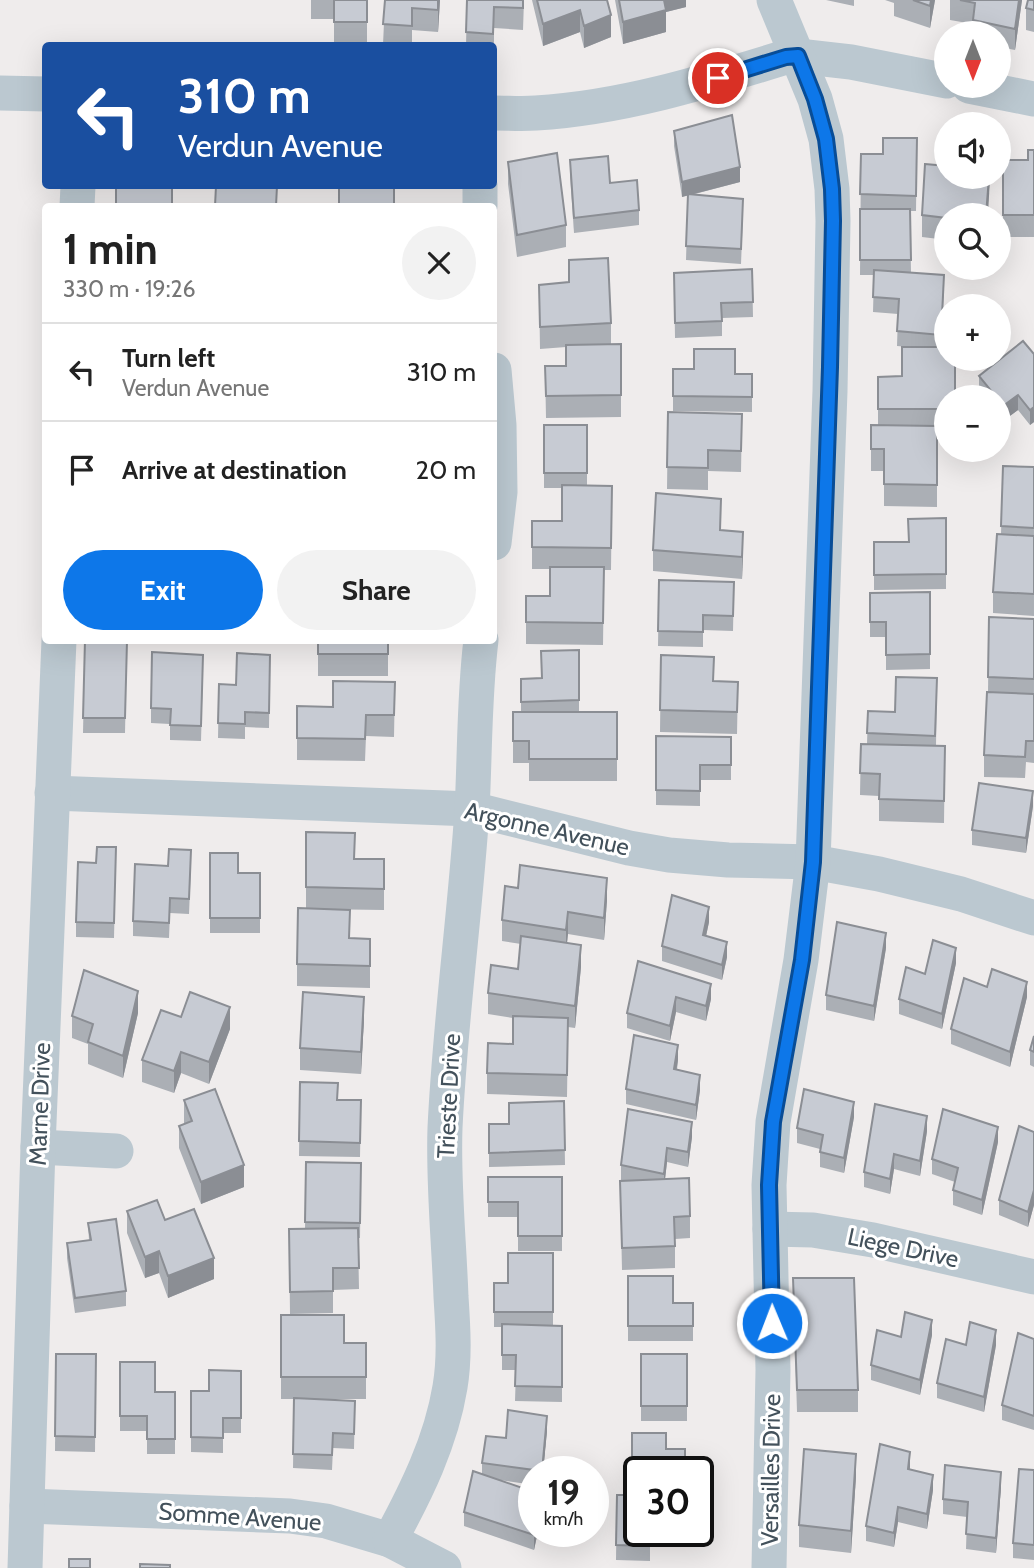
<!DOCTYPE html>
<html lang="en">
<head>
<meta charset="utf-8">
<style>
	:root { --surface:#fff; --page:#f2f2f2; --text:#222; --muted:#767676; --line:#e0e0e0; --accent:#0d77e9 }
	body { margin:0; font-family:Cabin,sans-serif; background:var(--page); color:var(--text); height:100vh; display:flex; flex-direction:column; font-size:26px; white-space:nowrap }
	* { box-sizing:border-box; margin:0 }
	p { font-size:23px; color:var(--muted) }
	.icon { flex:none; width:38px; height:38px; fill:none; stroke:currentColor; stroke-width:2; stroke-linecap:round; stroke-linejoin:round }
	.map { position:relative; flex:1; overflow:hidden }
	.details { position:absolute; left:42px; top:203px; width:455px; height:441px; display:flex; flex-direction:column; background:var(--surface); border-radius:7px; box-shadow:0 7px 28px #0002 }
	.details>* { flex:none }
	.banner { position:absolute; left:42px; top:42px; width:455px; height:147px; border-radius:7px; box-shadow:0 7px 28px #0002; background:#1a4fa0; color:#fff; overflow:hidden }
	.needle { width:46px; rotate:180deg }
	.buttons { position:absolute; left:934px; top:21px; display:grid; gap:14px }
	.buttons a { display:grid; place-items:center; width:77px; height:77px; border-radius:50%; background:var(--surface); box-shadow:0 7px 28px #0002; font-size:35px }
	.speed { position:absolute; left:518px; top:1456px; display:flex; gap:14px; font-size:35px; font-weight:700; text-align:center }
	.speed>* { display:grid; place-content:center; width:91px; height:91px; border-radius:50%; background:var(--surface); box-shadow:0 7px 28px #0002; line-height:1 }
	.speed small { font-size:18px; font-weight:400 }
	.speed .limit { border:4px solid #111; border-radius:10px; background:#fff; color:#111 }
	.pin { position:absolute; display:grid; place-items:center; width:60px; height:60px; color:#fff; margin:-30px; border:4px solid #fff; border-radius:50%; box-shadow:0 2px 7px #0007 }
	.me { position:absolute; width:77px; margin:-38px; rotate:359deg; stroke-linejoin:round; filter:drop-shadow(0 0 5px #0008) }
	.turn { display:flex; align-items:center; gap:24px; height:147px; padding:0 21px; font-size:32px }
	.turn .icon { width:91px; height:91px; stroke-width:2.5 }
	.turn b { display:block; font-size:49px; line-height:60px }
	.round { display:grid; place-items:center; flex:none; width:74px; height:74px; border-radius:37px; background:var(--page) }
	.overview { display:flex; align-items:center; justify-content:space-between; height:119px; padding:0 21px }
	h1 { font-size:42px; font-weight:700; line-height:52px }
	.cta { display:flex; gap:14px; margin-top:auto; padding:14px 21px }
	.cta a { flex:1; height:80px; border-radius:42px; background:var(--accent); color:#fff; font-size:28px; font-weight:700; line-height:80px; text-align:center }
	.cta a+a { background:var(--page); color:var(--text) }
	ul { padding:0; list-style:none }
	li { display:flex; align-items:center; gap:21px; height:98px; padding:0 21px; border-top:2px solid var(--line) }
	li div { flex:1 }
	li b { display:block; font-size:26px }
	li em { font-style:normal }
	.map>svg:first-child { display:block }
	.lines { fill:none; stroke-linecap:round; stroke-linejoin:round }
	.minor { stroke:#bbc8d0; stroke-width:35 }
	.wall { fill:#abafb5 }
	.shaded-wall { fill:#8b8e94 }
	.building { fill:#c7cbd3; stroke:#8b8e94; stroke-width:2 }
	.route-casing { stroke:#084d97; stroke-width:18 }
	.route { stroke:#0d77e9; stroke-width:12 }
	.labels { text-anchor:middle; stroke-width:6; stroke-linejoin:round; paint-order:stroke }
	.street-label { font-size:24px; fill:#43515b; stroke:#fff }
</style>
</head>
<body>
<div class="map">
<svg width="1034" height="1568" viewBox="0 0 1034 1568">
	<rect width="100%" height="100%" fill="#efecec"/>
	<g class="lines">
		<g class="minor">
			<path d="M969 86 1034 99"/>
			<path d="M0 93 46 94"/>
			<path d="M494 113C508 113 522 114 536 113 622 108 705 82 786 57L798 56 851 62 947 81"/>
			<path d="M77 206 78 186"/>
			<path d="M480 206V186"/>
			<path d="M494 370 499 425 500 492 494 543"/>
			<path d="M52 793 472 809 629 848 669 855 728 860 813 862 879 874 961 894 1034 918"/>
			<path d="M38 1147 116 1151"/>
			<path d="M770 1229 813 1230 873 1240 1034 1277"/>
			<path d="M27 1506 290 1516 326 1521 390 1540 444 1568"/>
			<path d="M390 1540C416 1492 441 1442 450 1387 455 1358 453 1327 451 1297 449 1241 443 1184 445 1128 450 1021 465 916 472 810 475 754 474 697 481 640"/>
			<path d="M25 1568 38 1147 59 640"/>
			<path d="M769 1568 773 1370 769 1185 773 1122 801 960 813 862 830 391 833 221 832 189 826 139 815 99 774 0"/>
		</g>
	</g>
	<g class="wall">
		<path d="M311 0H367V44H334V19H311Z"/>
		<path d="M385 0H440L438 32 412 30V46L383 45Z"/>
		<path d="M467 0H524L523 30 494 28V46H466Z"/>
		<path d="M532 0H607L611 37 584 48 580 32 543 46Z"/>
		<path d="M615 0H686V7L666 12V32L623 44Z"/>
		<path d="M826 0H854V6Z"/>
		<path d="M885 0H935L930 28 894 16V3Z"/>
		<path d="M950 0H1022L1015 50 999 47V33H973V24L950 20Z"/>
		<path d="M1034 0V32L1026 30V8Z"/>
		<path d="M674 131 740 182 691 195 743 213 741 264 686 260 688 195 682 197 674 146Z"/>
		<path d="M917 138 916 211H910L911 273 944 290 941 347 947 397V430H937V507L884 506V471H871V425H878V377L902 376 909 347 897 346 898 314 873 312 874 275H860L861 154H883Z"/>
		<path d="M1034 150V237H1003V160H1028Z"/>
		<path d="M570 160 610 183 639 210V225L574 233 570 175Z"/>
		<path d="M508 162 566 225V247L517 257 508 184Z"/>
		<rect x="339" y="186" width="55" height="20"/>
		<path d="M922 215H947V240L922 237Z"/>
		<path d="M569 260 611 323V344H621V417L546 418 545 366H566V347L540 349 539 285 569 283Z"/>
		<path d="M752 269 753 317 722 318V336L675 338 674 273Z"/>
		<path d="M1034 354V422L1030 425 1018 410 1003 421 999 416V397H984L979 391V376Z"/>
		<path d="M673 369 735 374H752V412L673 411Z"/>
		<path d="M668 412 742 414 741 472 708 471V490L667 489Z"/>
		<path d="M544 425H587V485L612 486 611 570H604L603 645 526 644V596H550V569H532V521H562V488H544Z"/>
		<path d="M1003 466 1034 467V616L993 613V592L1001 534Z"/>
		<path d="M946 518V589L874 590V542H908Z"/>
		<path d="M721 530 743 554 742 579 653 571V550Z"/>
		<path d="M659 580 734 582 733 631 703 630V647L658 646Z"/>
		<path d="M930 592V669L886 670V637H870V593Z"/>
		<path d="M989 617 1034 619V694L988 692Z"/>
		<path d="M85 640 127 641 125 733H83Z"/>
		<rect x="318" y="640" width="70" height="36"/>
		<path d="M579 650V712H617V781H529V763H513V712H521V679H542Z"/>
		<path d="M270 655 269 728 245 727V739L218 738 219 684 236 685Z"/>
		<path d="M661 655 714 681 738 682 737 734 660 732Z"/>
		<path d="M203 670 201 741 170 740V724L151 723V708Z"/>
		<path d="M937 678 936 746H945L944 823 879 821V796L860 795 861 744H867L868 711 895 712Z"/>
		<path d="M395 682 394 737 366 736 365 761 297 760V706L333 707Z"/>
		<path d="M1034 694V763L1026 762 1025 778 984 777V755Z"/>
		<path d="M656 736 731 737V780H700V806L656 805Z"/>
		<path d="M1033 806 1026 853 972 845V830Z"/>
		<path d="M306 832 355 859H384V910L313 909 349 938 370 939V988L297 986V964L306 908Z"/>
		<path d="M116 847 114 938 76 937V922L96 863Z"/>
		<path d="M210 853 238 873H260V933H210Z"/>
		<path d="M191 865 189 914 170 913 169 938 133 936V921L168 866Z"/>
		<path d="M607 900 604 940 568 934 567 943 581 967 575 1028 568 1027 567 1097 487 1094V1073L513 1044V1018L488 1014V993L518 969 521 944 502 941V920Z"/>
		<path d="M709 922 706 936 727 957 722 980 662 961V946Z"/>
		<path d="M886 948 874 1021 826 1010V995Z"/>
		<path d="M638 961 711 999 706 1021 676 1012 670 1041 627 1028V1013Z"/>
		<path d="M956 963 942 1029 899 1014V999L925 974Z"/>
		<path d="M987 987 1027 997 1010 1067 951 1044V1029Z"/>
		<path d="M138 1013 123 1078 88 1064V1044L72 1038V1016Z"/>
		<path d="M181 1017 230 1029 209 1084 181 1073 174 1093 142 1082V1060Z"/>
		<path d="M364 1019 361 1074 300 1070V1048Z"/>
		<path d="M1034 1036V1067L1030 1065V1050Z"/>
		<path d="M678 1060 677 1070 700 1090 696 1120 626 1104V1089Z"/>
		<path d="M300 1082 338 1100H361L360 1157 299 1156Z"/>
		<path d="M184 1100 244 1187 201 1204 179 1148V1126L184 1124Z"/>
		<path d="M564 1101 565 1165 489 1167V1124H509Z"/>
		<path d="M854 1117 844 1173 820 1167V1149L797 1143V1128Z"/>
		<path d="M927 1131 920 1176 894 1169 890 1194 864 1187V1172Z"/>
		<path d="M1034 1132V1205L1028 1227 999 1215V1200Z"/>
		<path d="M692 1137 688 1167 667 1162 665 1179 690 1216V1238L675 1239V1268L622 1270 620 1181H627L621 1180V1165Z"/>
		<path d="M998 1142 982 1215 953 1205V1190L955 1182 932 1174V1159Z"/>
		<path d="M306 1162 361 1163 360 1238H358L359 1289 333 1290V1313L290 1314 289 1229H305Z"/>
		<path d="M488 1177H562V1251H518V1217H488Z"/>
		<path d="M127 1211 165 1220 214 1279 168 1298 159 1273 145 1278 127 1233Z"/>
		<path d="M88 1223 126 1291V1306L75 1313 67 1258V1243L89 1240Z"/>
		<path d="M553 1253V1325L562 1326V1402L515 1401 516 1370H502V1327H494V1283H508Z"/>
		<path d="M628 1276 673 1303H693V1341H628Z"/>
		<path d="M793 1278 858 1390V1412H797Z"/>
		<path d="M281 1315 344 1343H366V1399H303L355 1401 354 1449 333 1448 332 1470 293 1468 294 1399H281Z"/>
		<path d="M932 1335 920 1395 871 1380V1365L901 1337Z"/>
		<path d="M1034 1339V1430L1002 1420V1405Z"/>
		<path d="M966 1345H996L984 1412 937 1398V1383Z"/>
		<path d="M56 1354H96L95 1452 55 1451Z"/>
		<rect x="641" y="1354" width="46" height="67"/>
		<path d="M120 1362 155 1392H175V1454H147V1431H120Z"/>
		<path d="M241 1371V1433H223V1453L191 1452V1391H209Z"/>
		<path d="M547 1431 543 1472H534V1485L499 1480 534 1531H538L534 1550 464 1526V1512L482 1475V1463L506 1438Z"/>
		<path d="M632 1433 639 1472V1531H678V1543L650 1542V1561L616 1560 617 1495H632Z"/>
		<path d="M910 1467V1470L933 1490 927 1529 898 1522 894 1547 866 1541V1526Z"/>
		<path d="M1034 1470V1560L1013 1558V1543Z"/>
		<path d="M856 1476 851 1553 799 1547V1525Z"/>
		<path d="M1001 1487 996 1553 966 1549 967 1517 943 1514V1499Z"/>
	</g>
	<g class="shaded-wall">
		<path d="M438 0H440L438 32Z"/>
		<path d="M662 0H686V7L666 12V32L623 44V22Z"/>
		<path d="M931 0H935L930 28V6Z"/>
		<path d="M1019 0H1022L1015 50V29Z"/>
		<path d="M580 10V32L543 46V24Z"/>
		<path d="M611 15V37L584 48V26Z"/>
		<path d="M740 167V182L682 197V182Z"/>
		<path d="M989 177H990L988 215H986Z"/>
		<path d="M1018 395V410L1003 421V406Z"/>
		<path d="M1034 407V422L1030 425V410Z"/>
		<path d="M743 532V554L742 579V557Z"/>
		<path d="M1033 791V806L1026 853V838Z"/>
		<path d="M607 878V900L604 940V918Z"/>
		<path d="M709 907V922L703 950V935Z"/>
		<path d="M568 912V934L566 951V930Z"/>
		<path d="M886 933V948L874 1021V1006Z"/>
		<path d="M727 942V957L722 980V965Z"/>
		<path d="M581 945V967L575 1028V1006Z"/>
		<path d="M956 948V963L942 1029V1014Z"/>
		<path d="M1027 982V997L1010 1067V1052Z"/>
		<path d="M711 984V999L706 1021V1006Z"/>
		<path d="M138 991V1013L123 1078V1056Z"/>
		<path d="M364 997V1019L361 1074V1052Z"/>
		<path d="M676 997V1012L670 1041V1026Z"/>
		<path d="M230 1007V1029L209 1084V1062Z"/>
		<path d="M678 1045V1060L674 1084V1069Z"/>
		<path d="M181 1052V1073L174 1093V1071Z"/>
		<path d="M700 1075V1090L696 1120V1105Z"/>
		<path d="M854 1102V1117L844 1173V1158Z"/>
		<path d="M927 1116V1131L920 1176V1161Z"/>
		<path d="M692 1122V1137L688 1167V1152Z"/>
		<path d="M998 1127V1142L982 1215V1200Z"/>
		<path d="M667 1148V1162L664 1188V1174Z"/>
		<path d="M894 1154V1169L890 1194V1179Z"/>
		<path d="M244 1165V1187L201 1204V1182Z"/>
		<path d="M1034 1190V1205L1028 1227V1212Z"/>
		<path d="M159 1251V1273L145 1278V1257Z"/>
		<path d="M214 1258V1279L168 1298V1276Z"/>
		<path d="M932 1320V1335L920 1395V1380Z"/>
		<path d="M996 1330V1345L984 1412V1397Z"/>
		<path d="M547 1416V1431L543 1472H542Z"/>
		<path d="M910 1452V1467L908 1484V1469Z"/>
		<path d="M856 1454V1476L851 1553V1531Z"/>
		<path d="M1001 1472V1487L996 1553V1538Z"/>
		<path d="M933 1475V1490L927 1529V1514Z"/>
		<path d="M898 1507V1522L894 1547V1533Z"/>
		<path d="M535 1531H538L534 1550V1535Z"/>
	</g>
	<g class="building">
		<rect x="334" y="0" width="33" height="22"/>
		<path d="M385 0H438V10L412 8V26L383 24Z"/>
		<path d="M467 0H523V8L494 7 493 34 466 32Z"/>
		<path d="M537 0H607L611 15 584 26 580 10 543 24Z"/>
		<path d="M619 0H664L666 10 623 22Z"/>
		<path d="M913 0H931L930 6Z"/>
		<path d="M960 0H1019L1015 29 973 20 975 3Z"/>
		<path d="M1028 0H1034V10L1026 8Z"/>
		<path d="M732 115 740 167 682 182 674 131Z"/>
		<path d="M883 138H917L916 196 860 194 861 154H883Z"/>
		<path d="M1028 150H1034V215H1003V160H1028Z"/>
		<path d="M557 153 566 225 517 235 508 162Z"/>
		<path d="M608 156 610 183 637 180 639 210 574 218 570 160Z"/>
		<path d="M925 164 947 166V177H989L986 215H947V218L922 215Z"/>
		<rect x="116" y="186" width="56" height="20"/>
		<path d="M216 186H277L276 206H215Z"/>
		<path d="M339 186H394V206L339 204Z"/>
		<path d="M688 194 743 199 741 249 686 246Z"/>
		<path d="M860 209H910L911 260H860Z"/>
		<path d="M608 258 611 323 540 327 539 285 569 282V260Z"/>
		<path d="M752 269 753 302 721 303 722 321 675 323 674 273Z"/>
		<path d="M874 270 944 275 941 335 897 331 899 299 873 297Z"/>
		<path d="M1023 341 1034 354V407L1030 410 1018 395 1003 406 999 401V397H996L979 376Z"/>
		<path d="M621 344V395L546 396 545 366H566V345Z"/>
		<path d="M902 347H947V359H955V397H947V409H878V377L902 376Z"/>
		<path d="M694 349H735V374H752V397L673 396V369H694Z"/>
		<path d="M668 412 742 414 741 451 708 450V468L667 467Z"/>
		<rect x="544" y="425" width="43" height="48"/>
		<path d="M871 425 937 426V485L884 484V449H871Z"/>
		<path d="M1003 466 1034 467V528L1001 526Z"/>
		<path d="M562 485 612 486 611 548 532 547V521H562Z"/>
		<path d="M656 493 721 499 720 530 743 532 742 557 653 550Z"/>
		<path d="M946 518V574L874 575V542H909L908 519Z"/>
		<path d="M997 534 1034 536V594L993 592Z"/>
		<path d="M550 567H604L603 623 526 622V596H550Z"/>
		<path d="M659 580 734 582 733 616 703 615V632L658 631Z"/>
		<path d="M930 592V654L886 655V622H870V593Z"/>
		<path d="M989 617 1034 619V679L988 677Z"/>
		<path d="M85 640 127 641 125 718H83Z"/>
		<rect x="318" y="640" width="70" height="14"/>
		<path d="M579 650V700L521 702V679L542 678 541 651Z"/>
		<path d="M152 652 203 655 201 726 170 725 171 709 151 708Z"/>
		<path d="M237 653 270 655 269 713 245 712V724L218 723 219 684 236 685Z"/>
		<path d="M661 655 714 657 713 681 738 682 737 712 660 710Z"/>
		<path d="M896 677 937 678 935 736 867 733 868 711 895 712Z"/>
		<path d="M333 681 395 682 394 715H366L365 739 297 738V706L333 707Z"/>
		<path d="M987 692 1034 694V741H1026L1025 757 984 755Z"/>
		<path d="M513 712H617V759H529V741H513Z"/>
		<path d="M656 736 731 737V765H700V791L656 790Z"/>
		<path d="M861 744 945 746 944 801 879 799 880 774 860 773Z"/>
		<path d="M979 783 1033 791 1026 838 972 830Z"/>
		<path d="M306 832 355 833 354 859H384V889L306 887Z"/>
		<path d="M97 847H116L114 923 76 922 78 862 96 863Z"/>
		<path d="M169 849 191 850 189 899 170 898 169 923 133 921 135 864 168 866Z"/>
		<path d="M210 853H238V873H260V918H210Z"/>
		<path d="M520 865 607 878 604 918 568 912 566 930 502 920 505 886 518 888Z"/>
		<path d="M672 895 709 907 703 935 727 942 722 965 662 946Z"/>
		<path d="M298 908 350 910 349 938 370 939V966L297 964Z"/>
		<path d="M837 922 886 933 874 1006 826 995Z"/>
		<path d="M521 936 581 945 575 1006 488 993 491 965 518 969Z"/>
		<path d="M933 940 956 948 942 1014 899 999 906 967 925 974Z"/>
		<path d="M638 961 711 984 706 1006 676 997 670 1026 627 1013Z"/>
		<path d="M992 969 1027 982 1010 1052 951 1029 964 978 987 987Z"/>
		<path d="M84 970 138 991 123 1056 88 1042 93 1024 72 1016Z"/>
		<path d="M190 992 230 1007 209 1062 181 1052 174 1071 142 1060 161 1010 181 1017Z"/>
		<path d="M303 992 364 997 361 1052 300 1048Z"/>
		<path d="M513 1016 568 1018 567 1075 487 1073 488 1043 513 1044Z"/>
		<path d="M634 1035 678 1045 674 1069 700 1075 696 1105 626 1089Z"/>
		<path d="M1034 1036V1052L1030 1050Z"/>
		<path d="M300 1082 338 1083 337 1100H361L360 1143 299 1141Z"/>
		<path d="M215 1089 244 1165 201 1182 179 1126 192 1121 184 1100Z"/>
		<path d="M804 1089 854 1102 844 1158 820 1152 823 1135 797 1128Z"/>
		<path d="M564 1101 565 1150 489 1153V1124H509V1103Z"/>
		<path d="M875 1104 927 1116 920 1161 894 1154 890 1179 864 1172Z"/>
		<path d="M628 1109 692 1122 688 1152 667 1148 664 1174 621 1165Z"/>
		<path d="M943 1109 998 1127 982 1200 953 1190 958 1168 932 1159Z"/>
		<path d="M1019 1126 1034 1132V1190L1028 1212 999 1200Z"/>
		<path d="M306 1162 361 1163 360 1223 305 1222Z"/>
		<path d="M488 1177H562V1236H518V1202H488Z"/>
		<path d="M689 1178 690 1216 674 1217 675 1246 622 1248 620 1181Z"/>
		<path d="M157 1200 165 1220 194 1209 214 1258 168 1276 159 1251 145 1257 127 1211Z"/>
		<path d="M116 1219 126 1291 75 1298 67 1243 91 1240 88 1223Z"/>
		<path d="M358 1228 359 1268H333V1291L290 1292 289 1229Z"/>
		<path d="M508 1253H553V1312H494V1283H508Z"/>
		<path d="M628 1276H673V1303H693V1326H628Z"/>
		<path d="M793 1278H854L858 1390H797Z"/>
		<path d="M905 1312 932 1320 920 1380 871 1365 877 1330 901 1337Z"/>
		<path d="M281 1315H344V1343H366V1377H281Z"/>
		<path d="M970 1322 996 1330 984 1397 937 1383 946 1339 966 1345Z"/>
		<path d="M502 1324 562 1326V1387L515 1386 516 1355H502Z"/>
		<path d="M1018 1333 1034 1339V1416L1002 1405Z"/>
		<path d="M56 1354H96L95 1437 55 1436Z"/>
		<rect x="641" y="1354" width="46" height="52"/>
		<path d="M120 1362H155V1392H175V1439H147V1416H120Z"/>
		<path d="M209 1370 241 1371V1418H223V1438L191 1437V1391H209Z"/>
		<path d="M294 1398 355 1401 354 1434 333 1433 332 1455 293 1454Z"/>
		<path d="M508 1410 547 1416 542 1471 482 1463 486 1436 506 1438Z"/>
		<path d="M632 1433H666V1449H685V1472H639V1486H632Z"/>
		<path d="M880 1444 910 1452 908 1469 933 1475 927 1514 898 1507 894 1533 866 1526Z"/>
		<path d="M804 1449 856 1454 851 1531 799 1525Z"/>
		<path d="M945 1465 1001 1472 996 1538 966 1534 968 1502 943 1499Z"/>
		<path d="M1019 1469 1034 1470V1545L1013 1543Z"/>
		<path d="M473 1471 534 1492V1531H535L534 1535 464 1512Z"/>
		<path d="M617 1495H639V1531H650V1546L616 1545Z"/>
		<rect x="69" y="1559" width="21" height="9"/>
		<path d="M140 1564 170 1565V1568H140Z"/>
	</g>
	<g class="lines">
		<g class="route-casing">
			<path id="route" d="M718 78 786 57 798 56 815 99 826 139 832 189 833 221 830 367 813 862 802 960 773 1122 769 1185 772 1323"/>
		</g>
		<use href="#route" class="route"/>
	</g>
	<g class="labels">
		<g class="street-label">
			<text transform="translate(547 829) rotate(13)" y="8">Argonne Avenue</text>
			<text transform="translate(449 1096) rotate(-87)" y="8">Trieste Drive</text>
			<text transform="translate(40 1104) rotate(-88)" y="8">Marne Drive</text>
			<text transform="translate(903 1248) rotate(12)" y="8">Liege Drive</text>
			<text transform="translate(771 1470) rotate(-89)" y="8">Versailles Drive</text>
			<text transform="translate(240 1517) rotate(4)" y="8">Somme Avenue</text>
		</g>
	</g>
</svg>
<div class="buttons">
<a><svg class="needle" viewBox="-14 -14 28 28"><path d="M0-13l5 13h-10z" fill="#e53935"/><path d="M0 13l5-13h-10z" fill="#767676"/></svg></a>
<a><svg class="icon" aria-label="sound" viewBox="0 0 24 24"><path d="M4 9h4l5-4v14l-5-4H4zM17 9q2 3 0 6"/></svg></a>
<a><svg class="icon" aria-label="search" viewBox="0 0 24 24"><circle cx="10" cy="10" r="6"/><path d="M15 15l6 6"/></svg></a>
<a>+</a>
<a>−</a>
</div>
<div class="speed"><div>19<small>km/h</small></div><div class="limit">30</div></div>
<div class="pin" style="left:718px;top:78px;background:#d93025"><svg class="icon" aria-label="arrive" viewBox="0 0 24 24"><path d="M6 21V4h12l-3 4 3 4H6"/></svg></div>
<svg class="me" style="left:772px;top:1323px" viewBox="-20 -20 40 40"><circle r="17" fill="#0d77e9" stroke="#fff" stroke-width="3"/><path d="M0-11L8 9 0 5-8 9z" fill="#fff"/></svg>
<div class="banner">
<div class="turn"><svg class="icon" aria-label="left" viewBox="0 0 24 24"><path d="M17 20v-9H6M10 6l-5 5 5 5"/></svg><div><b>310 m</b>Verdun Avenue</div></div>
</div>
<section class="details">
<div class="overview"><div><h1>1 min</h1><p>330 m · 19:26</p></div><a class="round"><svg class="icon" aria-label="close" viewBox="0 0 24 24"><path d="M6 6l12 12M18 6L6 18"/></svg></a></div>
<ul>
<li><svg class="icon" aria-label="left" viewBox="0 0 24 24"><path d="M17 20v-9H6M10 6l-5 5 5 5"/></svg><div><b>Turn left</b><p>Verdun Avenue</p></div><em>310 m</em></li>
<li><svg class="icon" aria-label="arrive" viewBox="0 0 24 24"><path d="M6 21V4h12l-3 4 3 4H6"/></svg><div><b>Arrive at destination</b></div><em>20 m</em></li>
</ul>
<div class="cta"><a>Exit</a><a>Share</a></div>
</section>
</div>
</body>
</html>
